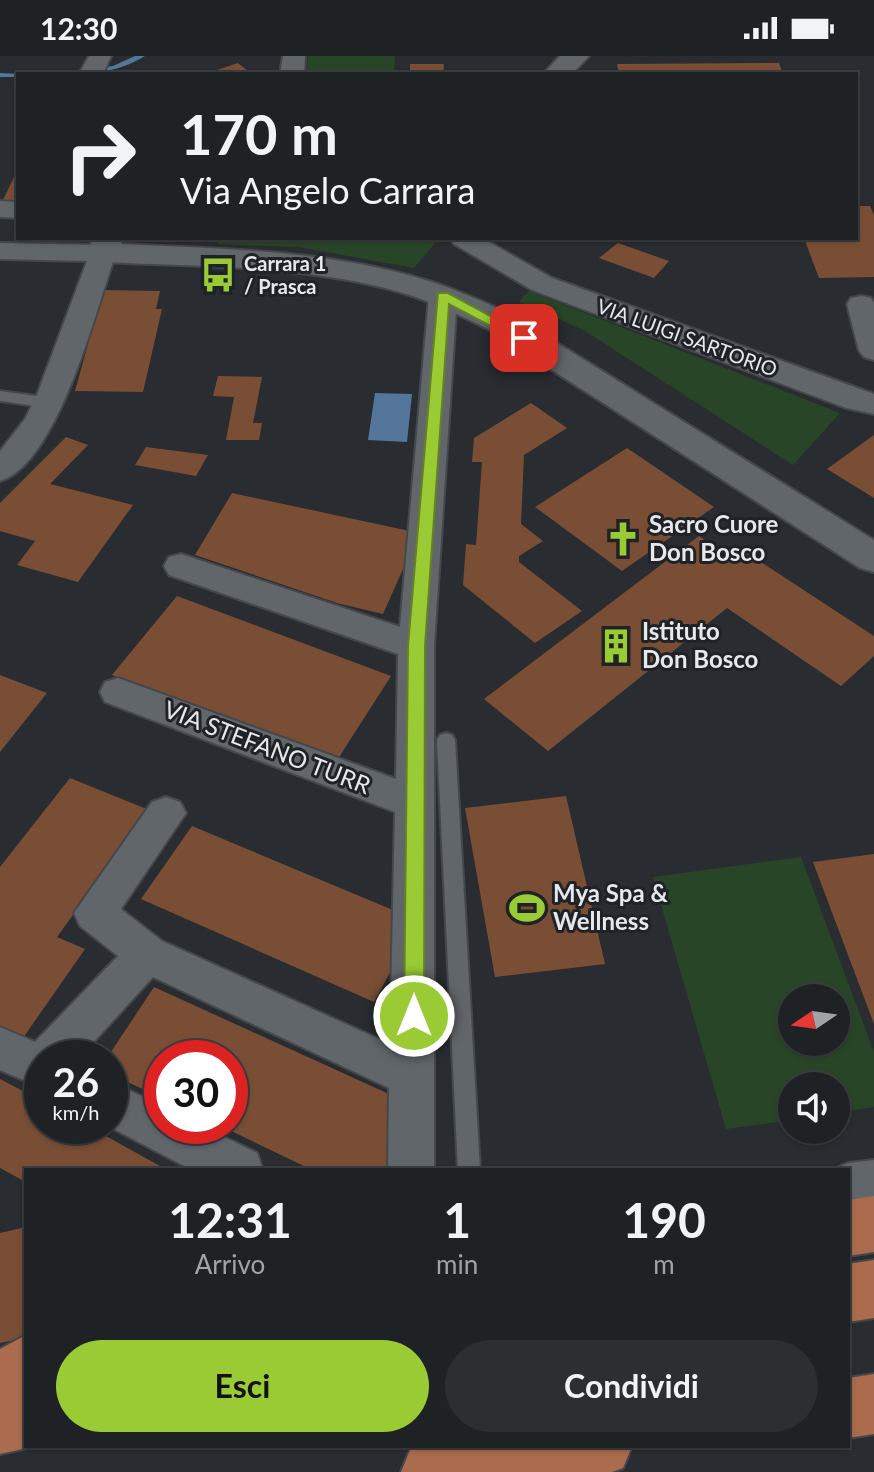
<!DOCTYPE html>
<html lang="it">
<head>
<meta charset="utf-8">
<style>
	:root { --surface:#1f2225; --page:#2c2f32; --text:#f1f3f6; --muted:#a1a4a7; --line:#3c3f42; --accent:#9acb35 }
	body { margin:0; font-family:Lato,sans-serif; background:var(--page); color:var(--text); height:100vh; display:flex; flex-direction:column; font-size:30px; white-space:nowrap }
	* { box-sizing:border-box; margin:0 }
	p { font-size:26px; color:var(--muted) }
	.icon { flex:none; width:44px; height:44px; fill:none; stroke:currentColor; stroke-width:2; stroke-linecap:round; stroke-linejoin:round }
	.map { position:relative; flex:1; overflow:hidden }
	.details { position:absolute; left:24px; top:1112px; width:826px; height:280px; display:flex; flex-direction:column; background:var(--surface); border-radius:0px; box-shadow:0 2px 6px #0004,0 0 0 2px var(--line) }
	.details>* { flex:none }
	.banner { position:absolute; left:16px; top:16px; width:842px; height:168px; border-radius:0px; box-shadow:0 2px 6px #0004,0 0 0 2px var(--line); background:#1f2225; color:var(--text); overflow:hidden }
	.needle { width:52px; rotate:257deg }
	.fabs { position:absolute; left:778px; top:928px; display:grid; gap:16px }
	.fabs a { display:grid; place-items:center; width:72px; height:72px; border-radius:50%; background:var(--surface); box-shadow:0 2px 6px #0004,0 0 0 2px var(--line); font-size:40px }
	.speed { position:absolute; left:24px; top:984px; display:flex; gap:16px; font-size:40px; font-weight:700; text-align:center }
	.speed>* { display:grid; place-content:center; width:104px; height:104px; border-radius:50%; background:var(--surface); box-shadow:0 2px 6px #0004,0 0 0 2px var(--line); line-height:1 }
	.speed small { font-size:20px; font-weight:400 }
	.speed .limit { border:12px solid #d22; background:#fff; color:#111 }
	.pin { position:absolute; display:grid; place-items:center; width:68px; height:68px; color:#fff; margin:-34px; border-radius:16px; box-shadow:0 4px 12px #0006 }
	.me { position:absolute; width:88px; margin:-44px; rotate:0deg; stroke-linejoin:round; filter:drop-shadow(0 0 6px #0008) }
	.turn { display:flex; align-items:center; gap:28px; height:168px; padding:0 32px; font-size:36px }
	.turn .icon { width:104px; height:104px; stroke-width:2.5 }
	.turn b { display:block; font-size:56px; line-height:68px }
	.eta { display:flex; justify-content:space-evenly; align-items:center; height:136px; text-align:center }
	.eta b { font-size:48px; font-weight:700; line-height:56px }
	.cta { display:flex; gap:16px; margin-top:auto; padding:16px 32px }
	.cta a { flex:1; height:92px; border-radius:48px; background:var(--accent); color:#111; font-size:32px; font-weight:700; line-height:92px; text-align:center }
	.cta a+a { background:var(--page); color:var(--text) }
	.status { display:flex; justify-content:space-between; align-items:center; height:56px; padding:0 40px; background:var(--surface); direction:ltr }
	.status svg { height:22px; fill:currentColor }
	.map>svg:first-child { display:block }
	.green { fill:#284627; fill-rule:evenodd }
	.water { fill:#53769a }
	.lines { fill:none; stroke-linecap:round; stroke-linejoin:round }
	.stream { fill:#53769a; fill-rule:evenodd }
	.building { fill:#794e35 }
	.service-casing { stroke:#45484b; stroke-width:4 }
	.minor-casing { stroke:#45484b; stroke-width:4 }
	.tertiary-casing { stroke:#45484b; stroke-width:4 }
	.primary-casing { stroke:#45484b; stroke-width:4 }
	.service { fill:#61666b; fill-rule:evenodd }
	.minor { fill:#61666b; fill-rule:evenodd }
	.tertiary { fill:#61666b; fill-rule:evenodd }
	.primary { fill:#ab6b4d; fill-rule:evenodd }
	.route { fill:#9acb35; stroke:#648422; stroke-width:2 }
	.labels { text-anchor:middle; stroke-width:6; stroke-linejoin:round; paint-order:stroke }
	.far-poi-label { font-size:20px; font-weight:bold; fill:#e6e8eb; stroke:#1f2327; text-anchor:start }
	.far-street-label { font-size:20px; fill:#e6e8eb; stroke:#1f2327 }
	.poi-label { font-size:24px; font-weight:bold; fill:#e6e8eb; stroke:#1f2327; text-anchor:start }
	.street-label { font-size:24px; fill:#e6e8eb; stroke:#1f2327 }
</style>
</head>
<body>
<div class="status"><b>12:30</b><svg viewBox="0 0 49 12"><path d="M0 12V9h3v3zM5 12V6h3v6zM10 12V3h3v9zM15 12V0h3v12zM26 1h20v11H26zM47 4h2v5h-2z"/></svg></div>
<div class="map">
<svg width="874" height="1416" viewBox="0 0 874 1416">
	<rect width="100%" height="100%" fill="#292d31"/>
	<g class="green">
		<path d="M308 0H395L394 18H306Z"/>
		<path d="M219 182H428L435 187 414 212 299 191 218 188Z"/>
		<path d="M529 235 557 246 840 357 793 409 585 275 519 245Z"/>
		<path d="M801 801 874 996V1051L836 1057V1030H792V1064L726 1073 653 821ZM836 942V986H792V942Z"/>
	</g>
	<path class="water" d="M375 337 412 338 407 386 368 384Z"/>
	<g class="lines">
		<g class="stream">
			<path d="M135 0H145C120 16 92 18 63 18L67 16 113 10Z"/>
			<path d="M0 17 21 18H18V21H0Z"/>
		</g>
	</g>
	<g class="building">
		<path d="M238 7 252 18H208V17Z"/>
		<path d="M779 7 783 18H619L617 8Z"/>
		<path d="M410 8H444L443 18H410Z"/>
		<path d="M18 113V149L1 148Z"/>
		<path d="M856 150H870L874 159V221L819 222 804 182H856Z"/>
		<path d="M618 187 669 205 654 222 599 202Z"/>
		<path d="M103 234 160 235 156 253H162L143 336 75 335Z"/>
		<path d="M218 320 262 321 253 367H262L259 384H226L234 341 213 340Z"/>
		<path d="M531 347 567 372 524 399 521 468 543 485 519 500V506L582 555 535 587 463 529 466 488 476 489 482 406H472L474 382Z"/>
		<path d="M874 379V442L827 413Z"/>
		<path d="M66 381 88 389 50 428 133 449 78 526 17 509 35 485 0 475V447Z"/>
		<path d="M146 391 208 399 196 420 135 409Z"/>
		<path d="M627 392 714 451 622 515 535 451Z"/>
		<path d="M232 437 419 477 383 558 337 547 195 499Z"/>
		<path d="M699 480 725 497 735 489 874 580V600L841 630 727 552 548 695 484 643Z"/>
		<path d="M177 540 391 620 334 709 112 619Z"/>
		<path d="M0 619 47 637 0 696Z"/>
		<path d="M70 722 149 754 57 881 85 893 23 982 0 971V811Z"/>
		<path d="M566 740 605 908 495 921 465 752Z"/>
		<path d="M192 770 400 857 399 900 374 946 141 843Z"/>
		<path d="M874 798V968L813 806Z"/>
		<path d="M154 931 391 1039 393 1100 386 1114H312L221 1070H230V1002H162V1042L110 1018V1002H107Z"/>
		<path d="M0 1023 42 1045V1070H88L167 1114H26V1126L0 1112Z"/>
		<path d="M26 1171V1282L0 1287V1177Z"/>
	</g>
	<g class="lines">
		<g class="service-casing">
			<g id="service">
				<path d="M0 335 51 342 58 347 51 352 0 345Z"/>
				<path d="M446 677 452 679 455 684 480 1114H458L437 684 440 679Z"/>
			</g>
		</g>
		<g class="minor-casing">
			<g id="minor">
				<path d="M89 0H111L103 18H79Z"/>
				<path d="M283 0H305L304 18H280Z"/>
				<path d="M0 145 18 146V162L0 161Z"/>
				<path d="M450 182H482L552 222 874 338V358L846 352 532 234 454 188Z"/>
				<path d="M0 187 103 189 113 191 116 197C97 250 58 408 0 425V395L25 363 37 339 87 205 0 203Z"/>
				<path d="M443 232 453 234 457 240 434 590V1114H388L389 1032 153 921 79 1002H42V1032L0 1014V971L35 986 118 900 80 870 74 857 152 746 166 741 180 746 186 757 121 853 162 885 390 988 395 756 105 646 100 636 105 626 118 622 396 723 398 598 169 519 164 510 169 501 181 498 400 571 429 240 433 234Z"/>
				<path d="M861 240 871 242 874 247V304L864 301 859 295 847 248 851 242Z"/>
				<path d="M110 1025 162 1050V1070H202L257 1097 263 1114H192L108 1070Z"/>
				<path d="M874 1104V1152L848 1155V1114H832L848 1107Z"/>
			</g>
		</g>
		<g class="tertiary-casing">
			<g id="tertiary">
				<path d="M560 0H589L572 18H543Z"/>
				<path d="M93 182H123L121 188C225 193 332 194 432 226 460 235 486 247 512 259L874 484V516L860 512 488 273C461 260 433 246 403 237 307 209 202 211 103 206L92 204 87 197Z"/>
			</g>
		</g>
		<g class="primary-casing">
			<g id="primary">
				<path d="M874 1140V1196L848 1200V1144Z"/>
				<path d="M874 1204V1262L848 1266V1208Z"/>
				<path d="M26 1279V1390H36L0 1398V1293Z"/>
				<path d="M874 1318V1378L848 1382V1322Z"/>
				<path d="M420 1390H632L623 1412 612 1416H401L410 1394Z"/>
			</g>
		</g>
		<use href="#service" class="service"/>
		<use href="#minor" class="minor"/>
		<use href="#tertiary" class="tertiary"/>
		<use href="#primary" class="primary"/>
	</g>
	<path class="route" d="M438 237H448L531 282 519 285 449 248 425 590 424 960 421 967 414 970 407 967 404 960 408 590Z"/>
	<defs>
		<g id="bus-bare" transform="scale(2.76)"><path d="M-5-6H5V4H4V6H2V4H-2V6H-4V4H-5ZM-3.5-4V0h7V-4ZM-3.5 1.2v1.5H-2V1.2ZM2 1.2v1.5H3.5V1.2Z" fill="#9acb35" stroke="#1f2327" stroke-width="2.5" paint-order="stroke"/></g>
		<g id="church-bare" transform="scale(2.76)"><path d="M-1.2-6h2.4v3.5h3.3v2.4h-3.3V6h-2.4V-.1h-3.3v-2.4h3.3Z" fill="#9acb35" stroke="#1f2327" stroke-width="2.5" paint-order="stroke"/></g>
		<g id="building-bare" transform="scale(2.76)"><path d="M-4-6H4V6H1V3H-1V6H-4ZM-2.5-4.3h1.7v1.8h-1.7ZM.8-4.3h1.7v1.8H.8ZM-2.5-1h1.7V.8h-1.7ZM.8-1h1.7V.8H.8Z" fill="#9acb35" stroke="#1f2327" stroke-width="2.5" paint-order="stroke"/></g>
		<g id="stadium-bare" transform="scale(2.76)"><path d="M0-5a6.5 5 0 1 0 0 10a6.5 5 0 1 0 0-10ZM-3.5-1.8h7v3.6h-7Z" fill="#9acb35" stroke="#1f2327" stroke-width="2.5" paint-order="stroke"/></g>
	</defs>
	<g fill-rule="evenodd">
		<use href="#bus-bare" x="218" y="219"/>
		<use href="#church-bare" x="623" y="483"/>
		<use href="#building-bare" x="616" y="590"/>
		<use href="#stadium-bare" x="527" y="852"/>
	</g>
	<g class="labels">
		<g class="far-poi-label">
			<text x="244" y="215">Carrara 1<tspan x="244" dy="23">/ Prasca</tspan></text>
		</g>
		<g class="far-street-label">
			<text transform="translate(687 282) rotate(20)" y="7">VIA LUIGI SARTORIO</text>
		</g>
		<g class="poi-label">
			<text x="649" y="477">Sacro Cuore<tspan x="649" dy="28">Don Bosco</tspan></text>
			<text x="642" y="584">Istituto<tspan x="642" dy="28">Don Bosco</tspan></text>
			<text x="553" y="846">Mya Spa &amp;<tspan x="553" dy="28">Wellness</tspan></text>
		</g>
		<g class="street-label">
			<text transform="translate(267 692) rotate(21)" y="8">VIA STEFANO TURR</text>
		</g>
	</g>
</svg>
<div class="fabs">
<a><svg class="needle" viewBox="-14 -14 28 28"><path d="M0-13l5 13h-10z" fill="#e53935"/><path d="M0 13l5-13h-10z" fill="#a1a4a7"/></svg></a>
<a><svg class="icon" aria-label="sound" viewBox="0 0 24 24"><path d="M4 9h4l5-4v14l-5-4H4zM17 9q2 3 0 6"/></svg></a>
</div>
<div class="speed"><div>26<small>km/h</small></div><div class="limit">30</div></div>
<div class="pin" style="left:524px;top:282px;background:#d93025"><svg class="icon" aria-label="arrive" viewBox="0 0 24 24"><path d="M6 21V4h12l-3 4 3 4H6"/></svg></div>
<svg class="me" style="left:414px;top:960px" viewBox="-20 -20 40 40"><circle r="17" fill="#9acb35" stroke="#fff" stroke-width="3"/><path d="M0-11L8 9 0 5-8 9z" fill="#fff"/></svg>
<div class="banner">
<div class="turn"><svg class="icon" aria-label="right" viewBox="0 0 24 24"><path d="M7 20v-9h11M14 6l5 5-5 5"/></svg><div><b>170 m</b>Via Angelo Carrara</div></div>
</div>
<section class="details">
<div class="eta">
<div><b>12:31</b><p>Arrivo</p></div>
<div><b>1</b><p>min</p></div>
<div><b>190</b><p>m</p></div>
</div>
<div class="cta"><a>Esci</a><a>Condividi</a></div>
</section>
</div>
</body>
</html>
